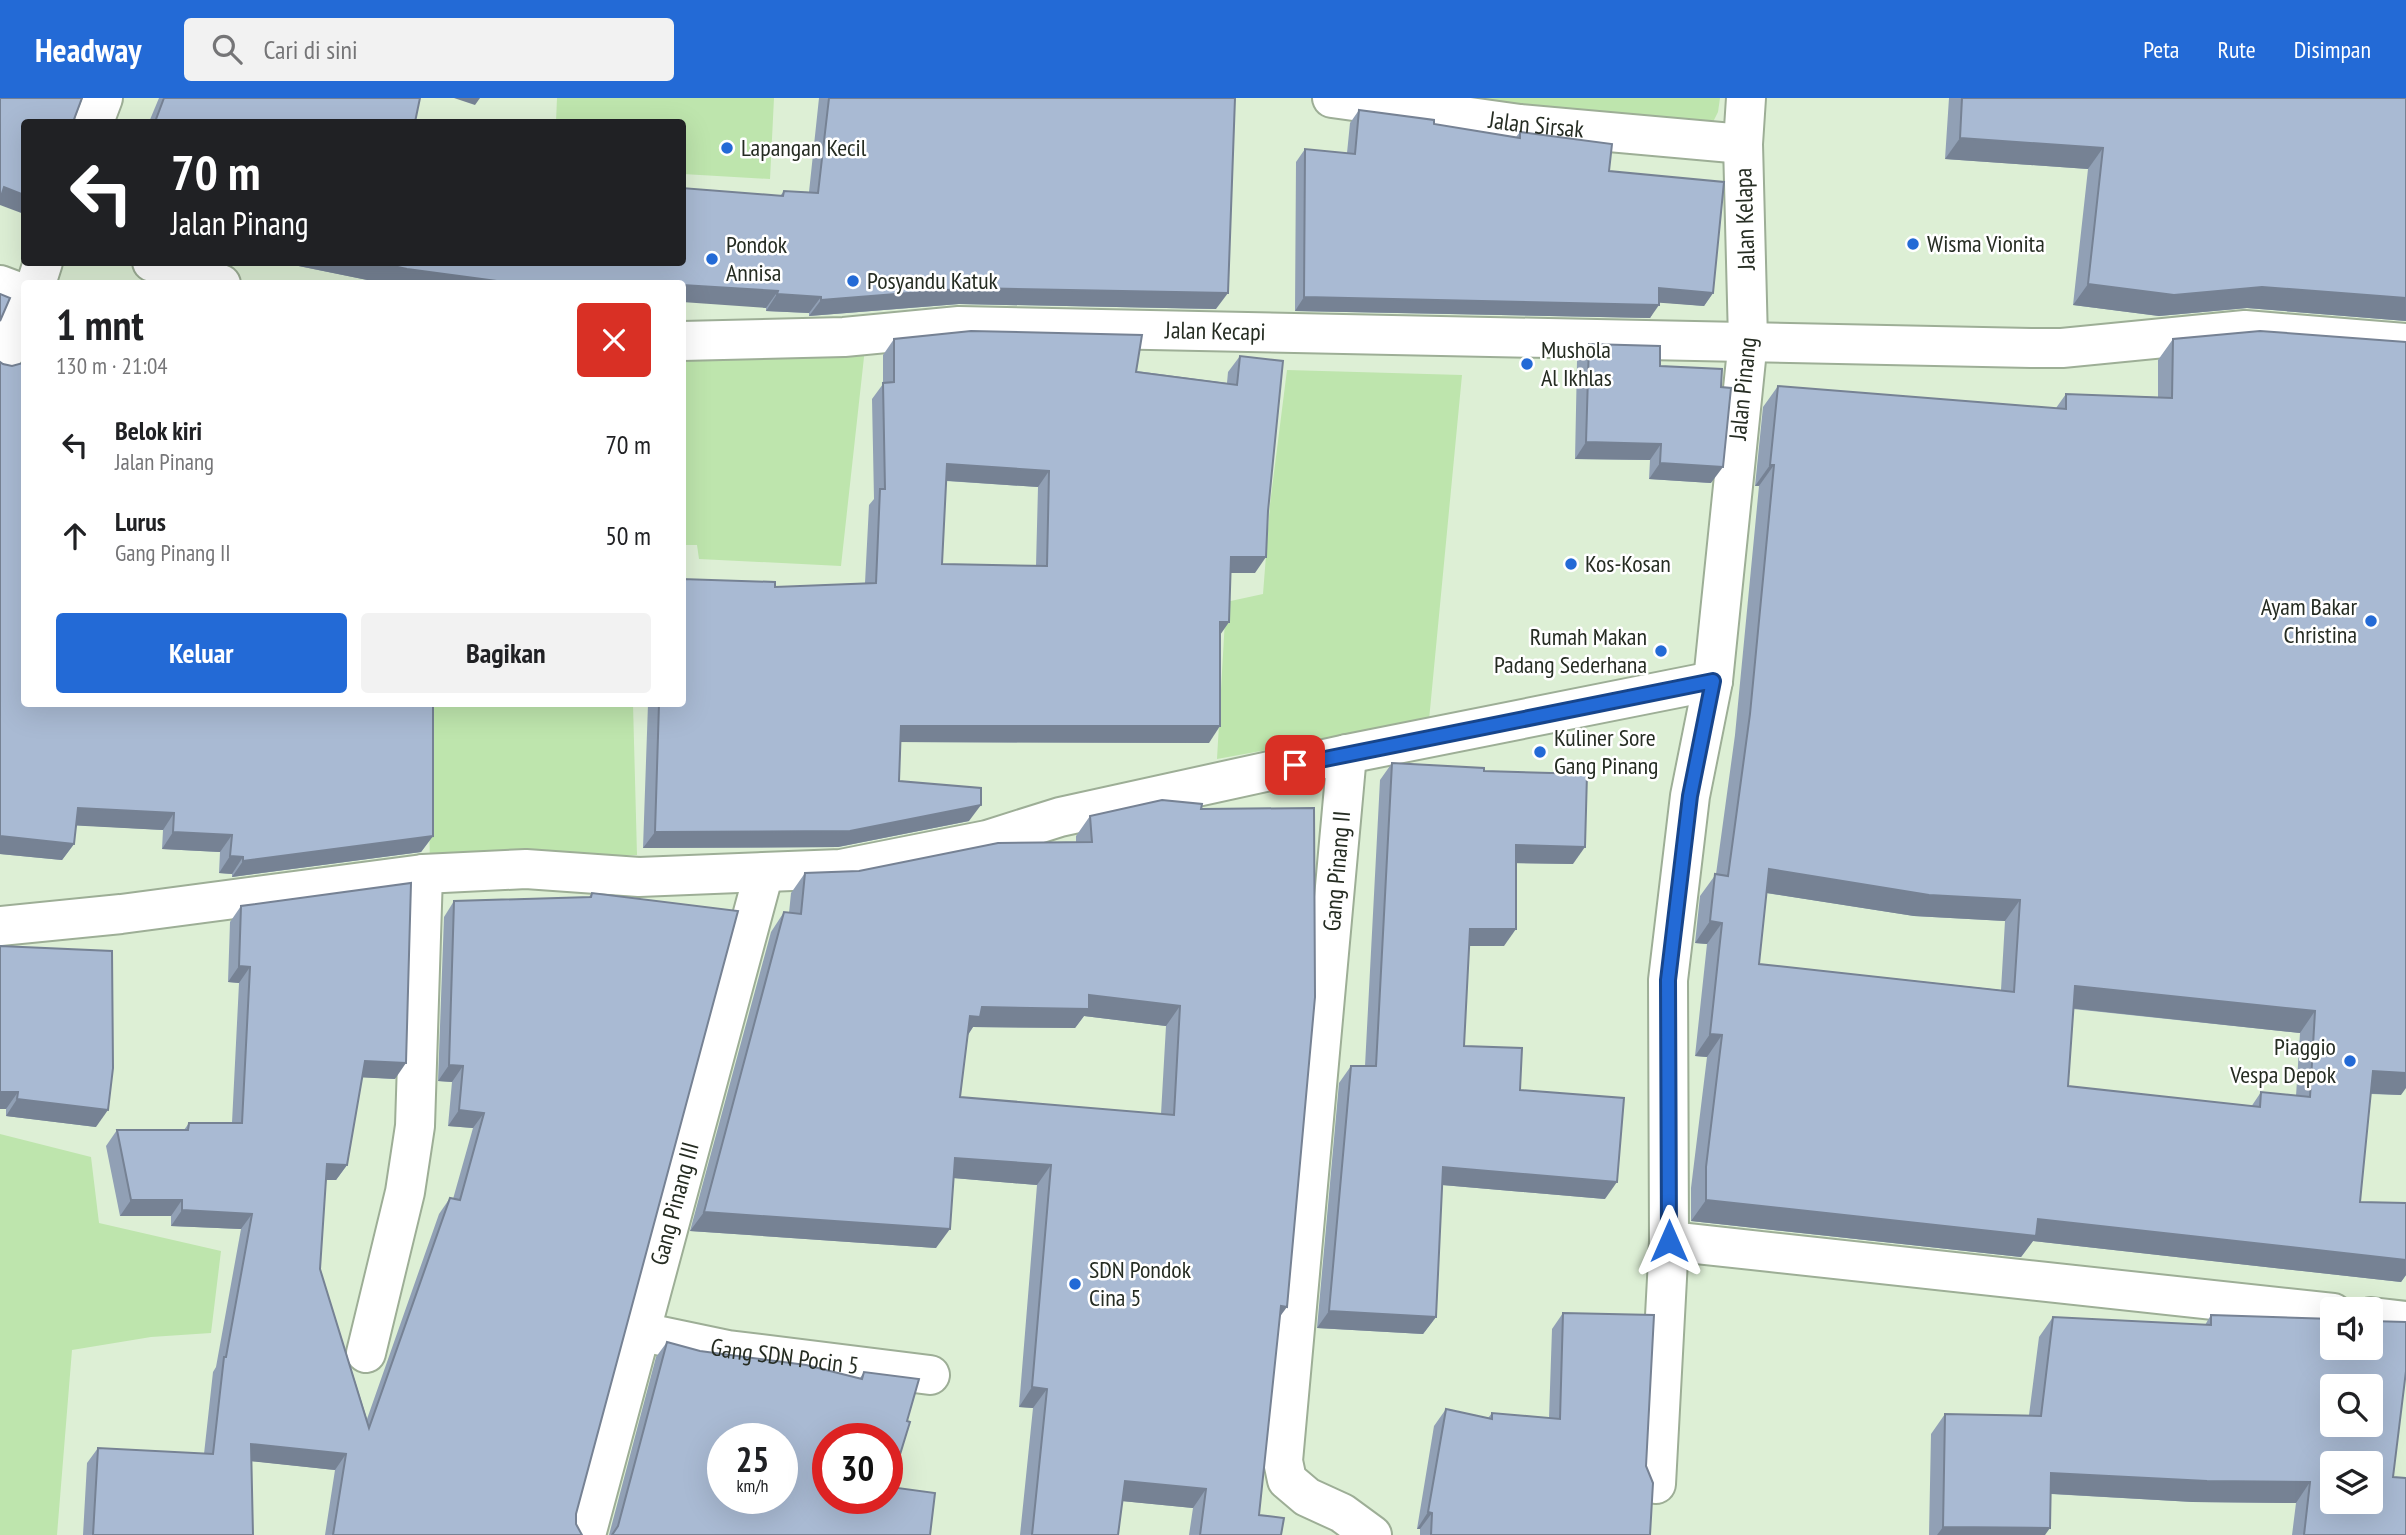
<!DOCTYPE html>
<html lang="id">
<head>
<meta charset="utf-8">
<style>
	:root { --surface:#fff; --page:#f2f2f2; --text:#202124; --muted:#757577; --accent:#236ad6 }
	body { margin:0; font-family:"PT Sans Narrow",sans-serif; background:var(--page); color:var(--text); height:100vh; display:flex; flex-direction:column; font-size:26px; white-space:nowrap }
	* { box-sizing:border-box; margin:0 }
	p { font-size:23px; color:var(--muted) }
	.icon { flex:none; width:38px; height:38px; fill:none; stroke:currentColor; stroke-width:2; stroke-linecap:round; stroke-linejoin:round }
	.map { position:relative; flex:1; overflow:hidden }
	.sheet { position:absolute; left:21px; top:182px; width:665px; height:427px; display:flex; flex-direction:column; background:var(--surface); border-radius:7px; box-shadow:0 7px 28px #0002 }
	.sheet>* { flex:none }
	.hud { position:absolute; left:21px; top:21px; width:665px; height:147px; border-radius:7px; box-shadow:0 7px 28px #0002; background:#202124; color:#fff; overflow:hidden }
	.buttons { position:absolute; left:2320px; top:1199px; display:grid; gap:14px }
	.buttons a { display:grid; place-items:center; width:63px; height:63px; border-radius:7px; background:var(--surface); box-shadow:0 7px 28px #0002; font-size:35px }
	.speed { position:absolute; left:707px; top:1325px; display:flex; gap:14px; font-size:35px; font-weight:700; text-align:center }
	.speed>* { display:grid; place-content:center; width:91px; height:91px; border-radius:50%; background:var(--surface); box-shadow:0 7px 28px #0002; line-height:1 }
	.speed small { font-size:18px; font-weight:400 }
	.speed .limit { border:10px solid #d22; background:#fff; color:#111 }
	.pin { position:absolute; display:grid; place-items:center; width:60px; height:60px; color:#fff; margin:-30px; border-radius:14px; box-shadow:0 4px 10px #0006 }
	.me { position:absolute; width:77px; margin:-38px; rotate:0deg; stroke-linejoin:round; filter:drop-shadow(0 0 5px #0008) }
	.turn { display:flex; align-items:center; gap:24px; height:147px; padding:0 35px; font-size:32px }
	.turn .icon { width:91px; height:91px; stroke-width:2.5 }
	.turn b { display:block; font-size:49px; line-height:60px }
	.round { display:grid; place-items:center; flex:none; width:74px; height:74px; border-radius:7px; background:var(--page) }
	.overview { display:flex; align-items:center; justify-content:space-between; height:119px; padding:0 35px }
	h1 { font-size:42px; font-weight:800; line-height:52px }
	.cta { display:flex; gap:14px; margin-top:auto; padding:14px 35px }
	.cta a { flex:1; height:80px; border-radius:7px; background:var(--accent); color:#fff; font-size:28px; font-weight:800; line-height:80px; text-align:center }
	.cta a+a { background:var(--page); color:var(--text) }
	ul { padding:0; list-style:none }
	li { display:flex; align-items:center; gap:21px; height:91px; padding:0 35px }
	li div { flex:1 }
	li b { display:block; font-size:26px }
	li em { font-style:normal }
	header { display:flex; align-items:center; gap:42px; box-sizing:border-box; height:98px; padding:0 35px; background:var(--accent); color:#fff }
	header strong { font-size:33px }
	nav { display:flex; gap:38px; margin-inline-start:auto; font-size:24px }
	.search { width:490px; height:63px; background:var(--page); display:flex; align-items:center; gap:18px; box-sizing:border-box; padding:0 24px; border-radius:7px; color:var(--muted); font-size:26px }
	.map>svg:first-child { display:block }
	.green { fill:#bee5ad }
	.lines { fill:none; stroke-linecap:round; stroke-linejoin:round }
	.minor-casing { stroke:#9dae96; stroke-width:42 }
	.minor { stroke:#fff; stroke-width:38 }
	.wall { fill:#91a0b5; fill-rule:evenodd }
	.shaded-wall { fill:#768294 }
	.building { fill:#a9bad3; stroke:#768294; stroke-width:2; fill-rule:evenodd }
	.route-casing { stroke:#17458b; stroke-width:18 }
	.route { stroke:#236ad6; stroke-width:12 }
	.poi-dot { fill:#236ad6; stroke:#fff; stroke-width:2.5 }
	.labels { text-anchor:middle; stroke-width:5; stroke-linejoin:round; paint-order:stroke }
	.street-label { font-size:24px; fill:#252c22; stroke:#fff }
	.poi-label { font-size:24px; fill:#252c22; stroke:#fff; text-anchor:start }
</style>
</head>
<body>
<header>
<strong>Headway</strong>
<div class="search"><svg class="icon" aria-label="search" viewBox="0 0 24 24"><circle cx="10" cy="10" r="6"/><path d="M15 15l6 6"/></svg>Cari di sini</div>
<nav><a>Peta</a><a>Rute</a><a>Disimpan</a></nav>
</header>
<div class="map">
<svg width="2406" height="1437" viewBox="0 0 2406 1437">
	<rect width="100%" height="100%" fill="#ddefd5"/>
	<g class="green">
		<path d="M557 0H774L770 81 683 76 682 24H556Z"/>
		<path d="M1471 0H1720L1718 14 1710 30Z"/>
		<path d="M865 250 841 468 699 461 697 447H683L682 256Z"/>
		<path d="M1287 272 1462 277 1429 622 1217 661 1226 504 1263 496 1270 406Z"/>
		<path d="M426 606H633L637 757 430 764Z"/>
		<path d="M0 1036 91 1059 99 1125 221 1153 211 1235 151 1239 72 1252 57 1437H0Z"/>
	</g>
	<g class="lines">
		<g class="minor-casing">
			<g id="minor">
				<path id="s1" d="M1332 0 1520 26 1743 46"/>
				<path d="M94 24 103 0"/>
				<path d="M152 164 221 186"/>
				<path d="M36 186 43 164"/>
				<path d="M0 187 24 196"/>
				<path id="s2" d="M682 243 844 239 959 228 2031 250H2062L2245 232 2406 245"/>
				<path d="M0 263 24 214"/>
				<path d="M1347 656 1283 1363 1287 1382 1307 1399 1342 1415 1372 1437"/>
				<path d="M0 828 121 816 423 776 526 771 639 779 841 771 987 742 1060 719 1347 656 1713 583"/>
				<path d="M1669 1143 2333 1215"/>
				<path d="M2371 1219 2406 1223"/>
				<path id="s3" d="M642 1234 728 1252 930 1277"/>
				<path d="M366 1255 405 1094 415 1028 423 776"/>
				<path id="s4" d="M1656 1386 1669 1143 1668 882 1690 698 1713 583 1748 242 1743 46 1746 0"/>
				<path id="s5" d="M586 1437 764 774"/>
			</g>
		</g>
		<use href="#minor" class="minor"/>
	</g>
	<g class="wall">
		<path d="M159 0H420L415 24H149Z"/>
		<path d="M819 0H1235L1216 211 959 206 809 218V215L766 213V210L682 186H387L279 164H682L780 98 784 93 809 94Z"/>
		<path d="M1949 0H2406V223L2247 210 2159 218 2073 207 2088 71 1945 61Z"/>
		<path d="M1359 12 1434 26 1516 39 1520 34 1609 73 1713 195 1704 208 1659 204 1650 220 1295 213 1296 64 1305 51 1347 55 1350 25Z"/>
		<path d="M894 241 1227 285 1228 274 1240 258 1255 475H1230L1229 524 1220 536 1209 645 901 644 899 683 969 723 838 749 643 750 648 606H682L775 489 865 485 869 407 874 401 872 301 883 286V257ZM946 383 1038 389 1036 468 942 466Z"/>
		<path d="M2173 241 2401 997 2371 996 2360 1104 2406 1105V1177L2401 1184 2033 1143 2021 1159 1691 1123V1090L1707 959 1695 958 1707 846 1695 845 1700 798 1716 776 1735 637 1759 388H1755L1763 309 1778 288 2056 310 2066 296 2158 299V262ZM1766 795 1914 818 2005 823 2001 892 1759 866ZM2073 911 2300 935 2296 998 2261 994 2251 1009 2068 988Z"/>
		<path d="M1589 246 1660 268 1711 385 1649 381 1650 362 1575 361 1577 263Z"/>
		<path d="M24 263V606H433V738L421 754 232 779V776L219 775 220 754 162 751 163 732 76 727 74 746 62 762 0 756V264L3 266 12 268 24 265Z"/>
		<path d="M1392 665 1484 673 1573 766 1516 765 1504 848H1469L1464 948 1520 992 1605 1101 1442 1087 1436 1219 1423 1236 1317 1230 1339 985 1351 968H1365L1380 682Z"/>
		<path d="M1201 711 1280 1219 1259 1417 1281 1437H1189L1193 1410 1122 1403 1118 1437H1020L1033 1310 1019 1309 1037 1087 954 1080 936 1150 690 1133 771 834 784 814 789 815 791 795 805 775 859 773 1076 744V738L1090 718ZM1084 918 1166 928 1161 1016 960 999 968 937 973 929 1075 930Z"/>
		<path d="M592 795 576 1416V1426L582 1437H325L335 1372 251 1363 253 1437H83L87 1365 98 1350 204 1356 213 1274 216 1269 241 1131 171 1128V1118H120L106 1048 117 1032H184L189 1025H232L239 885 228 884 230 824 241 808 395 981 362 979 347 1067 336 1082H326L320 1171 367 1321 439 1116 450 1100 453 1101 473 1030 448 1028 452 984 438 983 444 819 454 803 589 799Z"/>
		<path d="M0 848 96 1029 6 1018V1011Z"/>
		<path d="M1563 1215 1646 1368 1650 1437H1420V1431H1417L1434 1328 1446 1311 1488 1320 1492 1315 1549 1320 1552 1231Z"/>
		<path d="M2211 1217 2393 1379 2406 1437H2292L2296 1405 2193 1404 2051 1396 2045 1437H1929L1931 1336 1945 1316 2029 1317 2039 1239 2053 1219 2205 1227Z"/>
		<path d="M667 1244 700 1253 860 1280 864 1274 907 1323 890 1389 930 1437H609L656 1259Z"/>
	</g>
	<g class="shaded-wall">
		<path d="M454 0H480L475 7Z"/>
		<path d="M1960 40 2103 50 2088 71 1945 61Z"/>
		<path d="M4 89 24 97V116L0 107V95Z"/>
		<path d="M279 164H375L519 186H387Z"/>
		<path d="M2088 186 2262 189 2406 200V223L2247 210 2159 218 2073 207Z"/>
		<path d="M682 187 778 193 766 210 682 204Z"/>
		<path d="M971 190 1228 195 1216 211 959 206 809 218 821 202Z"/>
		<path d="M1659 190 1713 195 1704 208 1650 204Z"/>
		<path d="M777 196 821 199 809 215 766 213Z"/>
		<path d="M1304 199 1659 207 1650 220 1295 213Z"/>
		<path d="M1586 344 1661 346 1650 362 1575 361Z"/>
		<path d="M1660 365 1723 369 1711 385 1649 381Z"/>
		<path d="M947 366 1049 373 1038 389 936 382Z"/>
		<path d="M1770 367H1774L1759 388H1755Z"/>
		<path d="M1231 459H1266L1255 475H1219Z"/>
		<path d="M1220 524H1229L1218 540Z"/>
		<path d="M901 628H1220L1209 645 890 644Z"/>
		<path d="M981 707 969 723 838 749 643 750 655 734Z"/>
		<path d="M78 710 174 715 163 732 66 727Z"/>
		<path d="M173 734 232 737 220 754 162 751Z"/>
		<path d="M0 738 74 746 62 762 0 756Z"/>
		<path d="M433 738 421 754 232 779 243 763Z"/>
		<path d="M1516 747 1585 749 1573 766 1504 765Z"/>
		<path d="M230 758 243 759 232 776 219 775Z"/>
		<path d="M1769 771 2020 802 2005 823 1914 818 1754 793Z"/>
		<path d="M1710 823 1722 825 1707 846 1695 845Z"/>
		<path d="M1470 831H1516L1504 848H1458Z"/>
		<path d="M239 868 250 869 239 885 228 884Z"/>
		<path d="M2075 888 2315 913 2300 935 2060 909Z"/>
		<path d="M1089 897 1180 908 1166 928 1084 918 1075 930 973 929 967 938 970 918 982 909Z"/>
		<path d="M1710 936 1722 937 1707 959 1695 958Z"/>
		<path d="M365 963 406 965 395 981 354 979Z"/>
		<path d="M449 967 463 968 452 984 438 983Z"/>
		<path d="M2373 973 2406 975V990L2401 997 2358 995Z"/>
		<path d="M0 994H18L6 1011H0Z"/>
		<path d="M17 1001 108 1012 96 1029 6 1018Z"/>
		<path d="M459 1012 484 1015 473 1030 448 1028Z"/>
		<path d="M955 1060 1051 1067 1037 1087 941 1079Z"/>
		<path d="M327 1066 347 1067 336 1082H316Z"/>
		<path d="M1443 1069 1617 1084 1605 1101 1431 1086Z"/>
		<path d="M131 1102H182L171 1118H120Z"/>
		<path d="M1706 1102 2038 1121 2406 1162V1177L2401 1184 2033 1143 2021 1159 1691 1123Z"/>
		<path d="M182 1112 252 1116 241 1131 171 1128Z"/>
		<path d="M704 1114 950 1131 936 1150 690 1133Z"/>
		<path d="M1281 1208 1287 1209 1273 1228Z"/>
		<path d="M1329 1213 1436 1219 1423 1236 1317 1230Z"/>
		<path d="M1032 1289 1047 1291 1033 1310 1019 1309Z"/>
		<path d="M251 1346 346 1356 335 1372 240 1362Z"/>
		<path d="M2051 1375 2310 1384 2296 1405 2193 1404 2037 1395Z"/>
		<path d="M1125 1383 1206 1391 1193 1410 1111 1402Z"/>
		<path d="M1428 1414 1432 1415 1420 1431H1417Z"/>
		<path d="M1943 1429 2050 1430 2045 1437H1937Z"/>
	</g>
	<g class="building">
		<path d="M0 0H82L73 24H24V97L4 89 0 102Z"/>
		<path d="M164 0H420L415 24H155Z"/>
		<path d="M829 0H1235L1228 195 971 190 821 202V199L777 196 778 193 682 187V186H519L407 171 375 164H682V90L783 98 784 93 818 95Z"/>
		<path d="M1962 0H2406V200L2262 189 2174 197 2088 186 2103 50 1960 40Z"/>
		<path d="M1359 12 1434 22V26L1520 40V34L1612 46 1609 73 1724 84 1713 195 1659 190V207L1304 199 1305 51 1355 56Z"/>
		<path d="M0 196 10 200 0 223Z"/>
		<path d="M971 233 1142 237 1136 274 1237 287 1240 258 1283 263 1268 413 1266 459H1231L1229 524H1220V628H901L899 683 981 690V707L850 733 655 734 659 606H682V481L775 484V489L876 485 880 391H885L883 285 894 284V241ZM947 366 1049 373 1047 468 942 466Z"/>
		<path d="M2260 233 2406 244V975L2373 973 2360 1104 2406 1105V1162L2038 1121 2036 1138 1706 1102V1069L1722 937 1710 936 1722 825 1710 823 1715 776 1728 778 1750 616 1774 367H1770L1778 288 2066 311V296L2172 300 2173 241ZM1769 771 1929 797 2020 802 2014 894 1759 866ZM2075 888 2315 913 2310 999 2261 994 2260 1009 2068 988Z"/>
		<path d="M1589 246 1660 248V268L1722 271 1721 289 1731 290 1723 369 1660 365 1661 346 1586 344Z"/>
		<path d="M24 263V606H433V738L243 763V759L230 758 232 737 173 734 174 715 78 710 74 746 0 738V264L3 266 12 268 23 265Z"/>
		<path d="M1392 665 1484 670V673L1587 676 1585 749 1516 747V831H1470L1464 948 1522 950 1520 992 1624 1000 1617 1084 1443 1069 1436 1219 1329 1213 1351 968H1376Z"/>
		<path d="M1162 702 1202 706 1201 711 1314 710 1315 899 1287 1209 1281 1208 1259 1417 1284 1420 1281 1437H1200L1206 1391 1125 1383 1118 1437H1032L1047 1291 1032 1289 1051 1067 955 1060 950 1131 704 1114 784 814 801 816 805 775 859 773 998 745 1092 744 1090 718ZM1089 897 1180 908 1174 1017 960 999 970 918 980 919 982 909 1089 911Z"/>
		<path d="M411 785 406 965 365 963 347 1067 327 1066 320 1171 369 1330 450 1100 460 1102 484 1015 459 1012 463 968 449 967 454 803 591 799 592 795 738 813 576 1416V1426L582 1437H333L346 1356 251 1346 253 1437H93L98 1350 213 1356 224 1259H226L252 1116 182 1112V1102H131L117 1032H188L189 1025H242L250 869 239 868 241 808Z"/>
		<path d="M0 848 112 853 113 970 108 1012 17 1001 18 994H0Z"/>
		<path d="M1563 1215 1654 1217 1646 1368 1653 1385 1650 1437H1431L1432 1415 1428 1414 1446 1311 1492 1321V1315L1560 1321Z"/>
		<path d="M2211 1217 2333 1221V1250H2371V1223L2406 1224V1273L2393 1379 2406 1380V1437H2304L2310 1384 2207 1383 2051 1375 2050 1430 1943 1429 1945 1316 2041 1318 2053 1219 2211 1227ZM2333 1288H2371V1326H2333ZM2333 1365H2371V1404H2333Z"/>
		<path d="M667 1244 700 1253 806 1267 862 1281 864 1274 919 1281 907 1323 910 1324 890 1389 935 1395 930 1437H612L618 1428ZM723 1340H782V1400H723ZM828 1340H887V1400H828Z"/>
	</g>
	<g class="lines">
		<g class="route-casing">
			<path id="route" d="M1295 667 1713 583 1690 698 1668 882 1669 1143"/>
		</g>
		<use href="#route" class="route"/>
	</g>
	<g class="poi-dot">
		<circle cx="727" cy="50" r="7"/>
		<circle cx="1913" cy="146" r="7"/>
		<circle cx="712" cy="161" r="7"/>
		<circle cx="853" cy="183" r="7"/>
		<circle cx="1527" cy="266" r="7"/>
		<circle cx="1571" cy="466" r="7"/>
		<circle cx="2371" cy="523" r="7"/>
		<circle cx="1661" cy="553" r="7"/>
		<circle cx="1540" cy="654" r="7"/>
		<circle cx="2350" cy="963" r="7"/>
		<circle cx="1075" cy="1186" r="7"/>
	</g>
	<g class="labels">
		<g class="street-label">
			<text dy="8" stroke="none"><textPath href="#s1" startOffset="206">Jalan Sirsak</textPath></text>
			<text transform="translate(1745 121) rotate(-92)" y="8">Jalan Kelapa</text>
			<text dy="8" stroke="none"><textPath href="#s2" startOffset="534">Jalan Kecapi</textPath></text>
			<text dy="8" stroke="none"><textPath href="#s4" startOffset="1101">Jalan Pinang</textPath></text>
			<text transform="translate(1337 773) rotate(-85)" y="8">Gang Pinang II</text>
			<text dy="8" stroke="none"><textPath href="#s5" startOffset="343">Gang Pinang III</textPath></text>
			<text dy="8" stroke="none"><textPath href="#s3" startOffset="145">Gang SDN Pocin 5</textPath></text>
		</g>
		<g class="poi-label">
			<text x="741" y="58">Lapangan Kecil</text>
			<text x="1927" y="154">Wisma Vionita</text>
			<text x="726" y="155">Pondok<tspan x="726" dy="28">Annisa</tspan></text>
			<text x="867" y="191">Posyandu Katuk</text>
			<text x="1541" y="260">Mushola<tspan x="1541" dy="28">Al Ikhlas</tspan></text>
			<text x="1585" y="474">Kos-Kosan</text>
			<text x="2357" y="517" text-anchor="end">Ayam Bakar<tspan x="2357" dy="28">Christina</tspan></text>
			<text x="1647" y="547" text-anchor="end">Rumah Makan<tspan x="1647" dy="28">Padang Sederhana</tspan></text>
			<text x="1554" y="648">Kuliner Sore<tspan x="1554" dy="28">Gang Pinang</tspan></text>
			<text x="2336" y="957" text-anchor="end">Piaggio<tspan x="2336" dy="28">Vespa Depok</tspan></text>
			<text x="1089" y="1180">SDN Pondok<tspan x="1089" dy="28">Cina 5</tspan></text>
		</g>
	</g>
</svg>
<div class="buttons">
<a><svg class="icon" aria-label="sound" viewBox="0 0 24 24"><path d="M4 9h4l5-4v14l-5-4H4zM17 9q2 3 0 6"/></svg></a>
<a><svg class="icon" aria-label="search" viewBox="0 0 24 24"><circle cx="10" cy="10" r="6"/><path d="M15 15l6 6"/></svg></a>
<a><svg class="icon" aria-label="layers" viewBox="0 0 24 24"><path d="M12 4l9 5-9 5-9-5zM3 14l9 5 9-5"/></svg></a>
</div>
<div class="speed"><div>25<small>km/h</small></div><div class="limit">30</div></div>
<div class="pin" style="left:1295px;top:667px;background:#d93025"><svg class="icon" aria-label="arrive" viewBox="0 0 24 24"><path d="M6 21V4h12l-3 4 3 4H6"/></svg></div>
<svg class="me" style="left:1669px;top:1143px" viewBox="-20 -20 40 40"><path d="M0-17L14 15 0 8-14 15z" fill="#236ad6" stroke="#fff" stroke-width="4"/></svg>
<div class="hud">
<div class="turn"><svg class="icon" aria-label="left" viewBox="0 0 24 24"><path d="M17 20v-9H6M10 6l-5 5 5 5"/></svg><div><b>70 m</b>Jalan Pinang</div></div>
</div>
<section class="sheet">
<div class="overview"><div><h1>1 mnt</h1><p>130 m · 21:04</p></div><a class="round" style="background:#d93025;color:#fff"><svg class="icon" aria-label="close" viewBox="0 0 24 24"><path d="M6 6l12 12M18 6L6 18"/></svg></a></div>
<ul>
<li><svg class="icon" aria-label="left" viewBox="0 0 24 24"><path d="M17 20v-9H6M10 6l-5 5 5 5"/></svg><div><b>Belok kiri</b><p>Jalan Pinang</p></div><em>70 m</em></li>
<li><svg class="icon" aria-label="ahead" viewBox="0 0 24 24"><path d="M12 20V5M6 11l6-6 6 6"/></svg><div><b>Lurus</b><p>Gang Pinang II</p></div><em>50 m</em></li>
</ul>
<div class="cta"><a>Keluar</a><a>Bagikan</a></div>
</section>
</div>
</body>
</html>
